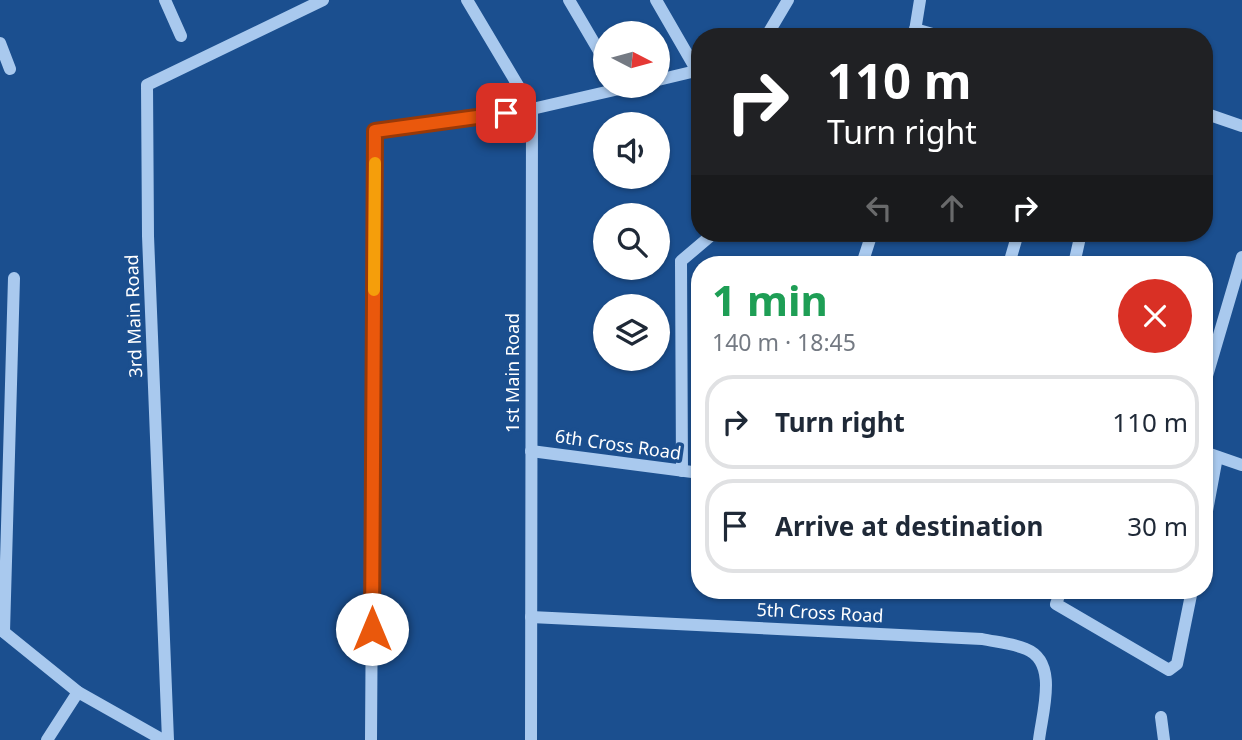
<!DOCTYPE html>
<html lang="en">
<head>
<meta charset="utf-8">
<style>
	:root { --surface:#fff; --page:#f2f2f3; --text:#1f2937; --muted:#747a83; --line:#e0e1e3 }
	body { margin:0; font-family:"Noto Sans",sans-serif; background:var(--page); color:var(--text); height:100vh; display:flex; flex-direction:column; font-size:26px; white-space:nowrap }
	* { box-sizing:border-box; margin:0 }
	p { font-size:23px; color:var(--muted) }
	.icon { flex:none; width:38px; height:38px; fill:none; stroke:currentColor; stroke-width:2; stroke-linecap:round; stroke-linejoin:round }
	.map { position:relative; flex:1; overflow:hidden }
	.panel { position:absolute; left:691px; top:256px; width:522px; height:343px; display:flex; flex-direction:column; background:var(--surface); border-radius:28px; box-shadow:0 2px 5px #0004 }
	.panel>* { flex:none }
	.guide { position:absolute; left:691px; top:28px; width:522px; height:214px; border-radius:28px; box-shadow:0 2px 5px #0004; background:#202124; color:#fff; overflow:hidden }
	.needle { width:46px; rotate:96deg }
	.fabs { position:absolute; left:593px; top:21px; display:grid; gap:14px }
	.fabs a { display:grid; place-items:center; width:77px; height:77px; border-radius:50%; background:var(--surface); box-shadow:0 2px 5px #0004; font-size:35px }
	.pin { position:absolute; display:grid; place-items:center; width:60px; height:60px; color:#fff; margin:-30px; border-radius:14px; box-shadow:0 4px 10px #0006 }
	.me { position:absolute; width:77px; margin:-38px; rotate:0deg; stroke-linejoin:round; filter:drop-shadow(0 0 5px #0008) }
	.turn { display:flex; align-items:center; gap:24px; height:147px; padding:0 21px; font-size:32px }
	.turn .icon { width:91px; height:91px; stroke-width:2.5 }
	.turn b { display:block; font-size:49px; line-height:60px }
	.lanes { display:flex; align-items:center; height:66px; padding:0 21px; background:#0003; justify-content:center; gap:35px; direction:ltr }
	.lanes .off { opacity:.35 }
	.round { display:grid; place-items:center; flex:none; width:74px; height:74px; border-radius:37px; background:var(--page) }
	.headline { display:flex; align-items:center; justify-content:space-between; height:119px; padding:0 21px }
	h1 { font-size:42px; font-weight:700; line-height:52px; color:#1e9e55 }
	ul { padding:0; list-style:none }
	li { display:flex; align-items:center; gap:21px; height:94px; margin:0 14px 10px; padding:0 7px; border:4px solid var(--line); border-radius:28px }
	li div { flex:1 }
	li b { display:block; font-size:26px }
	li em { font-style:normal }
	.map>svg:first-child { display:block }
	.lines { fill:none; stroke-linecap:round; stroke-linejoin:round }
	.minor { stroke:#a9c9ee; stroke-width:12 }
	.route-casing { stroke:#983908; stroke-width:18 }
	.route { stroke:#ea580c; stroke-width:12 }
	.slow { stroke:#f59e0b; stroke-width:12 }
	.labels { text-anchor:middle; stroke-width:7; stroke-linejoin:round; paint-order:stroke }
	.street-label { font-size:18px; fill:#fff; stroke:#1b4f8f }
</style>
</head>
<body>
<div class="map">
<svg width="1242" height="740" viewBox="0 0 1242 740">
	<rect width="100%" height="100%" fill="#1b4f8f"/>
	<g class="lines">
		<g class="minor">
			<path d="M165 0 181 36"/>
			<path d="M569 0 606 63"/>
			<path d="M656 0 697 71"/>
			<path d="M915 29 943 37"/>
			<path d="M766 37 788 0"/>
			<path d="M914 37 920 0"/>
			<path d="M0 43 10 69"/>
			<path d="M658 80 700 70"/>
			<path d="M1204 113 1242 126"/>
			<path d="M862 264 872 233"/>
			<path d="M1009 264 1018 233"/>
			<path d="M1074 264 1081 233"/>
			<path d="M1204 386 1242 257"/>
			<path d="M531 451 700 473"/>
			<path d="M1204 452 1242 465"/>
			<path d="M682 471 681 261 714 233"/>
			<path d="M1204 527 1217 457"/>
			<path d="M1061 590 1056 604 1169 670 1177 664 1192 590"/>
			<path d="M531 617 982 639C996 642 1012 643 1026 649 1059 662 1042 713 1039 740"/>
			<path d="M0 629 78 692 163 740"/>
			<path d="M4 632 14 278"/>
			<path d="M1161 717 1164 740"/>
			<path d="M47 740 78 692"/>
			<path d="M168 740 148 236 147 85 323 0"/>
			<path d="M371 740 375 131 532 109 467 0"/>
			<path d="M531 740 532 109 632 86"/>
		</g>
	</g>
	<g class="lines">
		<g class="route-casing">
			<path id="route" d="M372 629 375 131 506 113"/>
		</g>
		<use href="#route" class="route"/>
		<path class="slow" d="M374 290 375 163"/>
	</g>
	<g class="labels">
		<g class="street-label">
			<text transform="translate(134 316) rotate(-92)" y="6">3rd Main Road</text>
			<text transform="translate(513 373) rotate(-90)" y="6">1st Main Road</text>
			<text transform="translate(618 445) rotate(8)" y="6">6th Cross Road</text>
			<text transform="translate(820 613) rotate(3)" y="6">5th Cross Road</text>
		</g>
	</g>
</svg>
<div class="fabs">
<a><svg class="needle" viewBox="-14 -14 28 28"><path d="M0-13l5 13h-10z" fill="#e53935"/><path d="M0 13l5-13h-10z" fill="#747a83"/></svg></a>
<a><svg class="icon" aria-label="sound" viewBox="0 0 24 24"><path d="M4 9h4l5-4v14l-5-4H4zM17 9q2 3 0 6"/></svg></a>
<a><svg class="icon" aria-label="search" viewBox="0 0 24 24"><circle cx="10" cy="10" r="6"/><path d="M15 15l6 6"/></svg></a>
<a><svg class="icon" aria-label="layers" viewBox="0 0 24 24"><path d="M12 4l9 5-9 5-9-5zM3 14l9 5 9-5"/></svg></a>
</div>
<div class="pin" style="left:506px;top:113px;background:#d93025"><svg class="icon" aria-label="arrive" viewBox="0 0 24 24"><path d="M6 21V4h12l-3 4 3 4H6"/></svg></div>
<svg class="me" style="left:372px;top:629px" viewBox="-20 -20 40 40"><circle r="19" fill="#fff"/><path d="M0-13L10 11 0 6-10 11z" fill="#ea580c"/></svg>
<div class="guide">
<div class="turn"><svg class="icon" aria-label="right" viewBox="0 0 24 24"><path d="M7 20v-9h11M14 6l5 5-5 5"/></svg><div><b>110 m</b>Turn right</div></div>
<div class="lanes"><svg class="icon off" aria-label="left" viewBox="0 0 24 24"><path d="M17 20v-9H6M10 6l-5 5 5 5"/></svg><svg class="icon off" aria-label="ahead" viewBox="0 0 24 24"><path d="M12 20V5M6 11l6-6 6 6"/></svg><svg class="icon" aria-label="right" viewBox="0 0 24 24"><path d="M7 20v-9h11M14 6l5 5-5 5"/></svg></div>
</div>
<section class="panel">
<div class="headline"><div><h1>1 min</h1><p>140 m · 18:45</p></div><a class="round" style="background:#d93025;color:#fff"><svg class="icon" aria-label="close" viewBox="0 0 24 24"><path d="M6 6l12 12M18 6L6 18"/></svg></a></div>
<ul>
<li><svg class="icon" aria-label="right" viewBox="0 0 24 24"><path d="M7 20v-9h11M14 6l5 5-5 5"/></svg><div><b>Turn right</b></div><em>110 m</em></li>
<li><svg class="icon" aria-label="arrive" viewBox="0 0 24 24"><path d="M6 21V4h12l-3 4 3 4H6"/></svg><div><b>Arrive at destination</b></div><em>30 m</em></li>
</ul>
</section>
</div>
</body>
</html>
